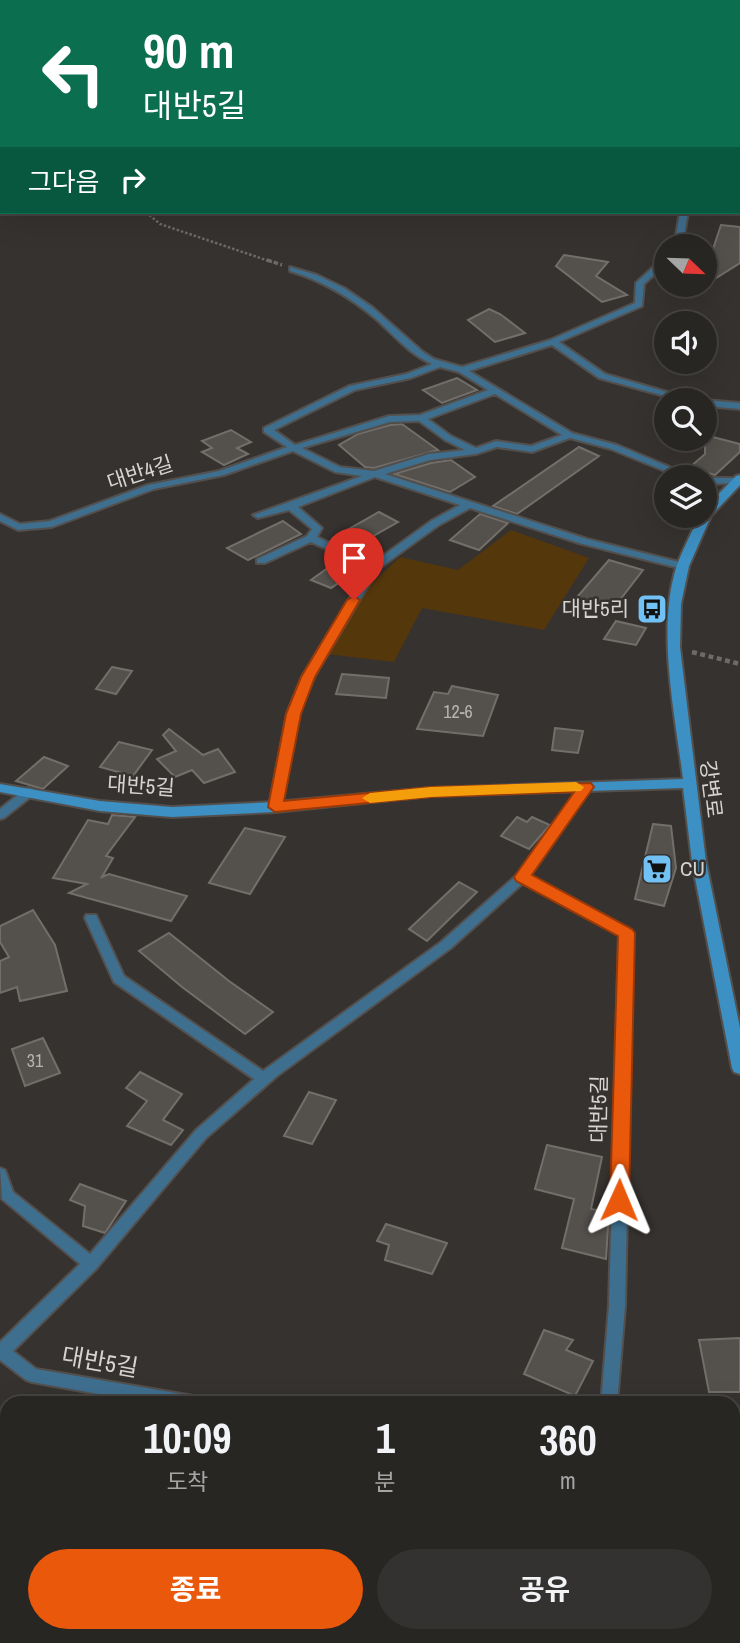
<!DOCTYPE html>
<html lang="ko">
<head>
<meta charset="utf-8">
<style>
	:root { --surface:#282623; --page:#343230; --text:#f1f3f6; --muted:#a5a5a6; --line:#444341; --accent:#ea580c }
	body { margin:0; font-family:"Archivo Narrow","Noto Sans KR",sans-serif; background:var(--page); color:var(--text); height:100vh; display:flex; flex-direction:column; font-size:26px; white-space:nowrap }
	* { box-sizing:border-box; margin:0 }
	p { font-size:23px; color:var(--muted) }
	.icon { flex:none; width:38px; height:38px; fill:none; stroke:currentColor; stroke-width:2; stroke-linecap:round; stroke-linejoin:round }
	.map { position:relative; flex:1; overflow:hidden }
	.details { position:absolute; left:0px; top:1396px; width:740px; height:247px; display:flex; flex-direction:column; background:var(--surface); border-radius:21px 21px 0 0; box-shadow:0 7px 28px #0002,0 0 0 2px var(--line) }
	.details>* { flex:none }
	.banner { position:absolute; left:0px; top:0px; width:740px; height:214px; box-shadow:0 7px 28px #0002,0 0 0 2px var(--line); background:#0b6e4f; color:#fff; overflow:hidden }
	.needle { width:46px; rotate:113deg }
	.tools { position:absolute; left:654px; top:234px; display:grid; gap:14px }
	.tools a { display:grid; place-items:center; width:63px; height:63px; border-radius:50%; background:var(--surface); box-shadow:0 7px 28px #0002,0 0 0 2px var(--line); font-size:35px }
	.pin { position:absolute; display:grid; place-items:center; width:60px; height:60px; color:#fff; margin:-72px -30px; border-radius:50% 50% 50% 0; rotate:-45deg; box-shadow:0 0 7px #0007 }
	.pin .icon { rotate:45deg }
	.me { position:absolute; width:77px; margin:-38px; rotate:1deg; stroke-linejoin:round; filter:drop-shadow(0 0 5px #0008) }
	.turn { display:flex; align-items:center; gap:24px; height:147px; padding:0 28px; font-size:32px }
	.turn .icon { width:91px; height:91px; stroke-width:2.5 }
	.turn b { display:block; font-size:49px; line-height:60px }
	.then { display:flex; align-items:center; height:66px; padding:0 28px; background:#0003; gap:14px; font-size:26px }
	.eta { display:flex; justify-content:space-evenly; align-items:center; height:119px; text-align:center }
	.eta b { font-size:42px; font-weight:700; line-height:49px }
	.cta { display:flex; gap:14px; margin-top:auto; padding:14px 28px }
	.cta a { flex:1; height:80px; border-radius:42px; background:var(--accent); color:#fff; font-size:28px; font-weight:700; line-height:80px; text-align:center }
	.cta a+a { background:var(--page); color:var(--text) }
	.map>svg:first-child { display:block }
	.green { fill:#54370b }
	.building { fill:#54514d; stroke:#726f6b; stroke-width:2 }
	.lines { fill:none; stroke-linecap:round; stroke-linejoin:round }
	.lane-casing { stroke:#534f4c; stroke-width:4 }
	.secondary-casing { stroke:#534f4c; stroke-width:4 }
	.path-far2 { stroke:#6d6a67; stroke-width:2.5; stroke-dasharray:2.5 2; stroke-linecap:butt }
	.path-far1 { stroke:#6d6a67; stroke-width:3.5; stroke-dasharray:4.5 2.5; stroke-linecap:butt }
	.path { stroke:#6d6a67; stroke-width:4.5; stroke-dasharray:5 3.5; stroke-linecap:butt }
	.lane { fill:#3f6f8f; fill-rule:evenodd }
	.secondary { fill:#3d90c3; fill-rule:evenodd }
	.route { fill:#ea580c; stroke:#983908; stroke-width:2 }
	.slow { fill:#f59e0b }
	.labels { text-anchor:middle; stroke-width:5; stroke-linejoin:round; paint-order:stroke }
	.number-label { font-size:18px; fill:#b6b3b0 }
	.street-label { font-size:21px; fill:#d6d4d1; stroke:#36322f }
	.poi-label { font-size:21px; fill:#d6d4d1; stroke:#36322f; text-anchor:end }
	.near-street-label { font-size:24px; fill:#d6d4d1; stroke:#36322f }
</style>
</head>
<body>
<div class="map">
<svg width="740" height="1643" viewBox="0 0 740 1643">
	<rect width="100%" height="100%" fill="#36322f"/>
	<path class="green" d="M511 530 589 558 544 630 422 608 394 662 318 653 355 599 400 557 458 570Z"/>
	<g class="building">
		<path d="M721 225 740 227V263L705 285V250L712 252Z"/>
		<path d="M564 255 608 262 596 276 627 295 602 302 556 266Z"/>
		<path d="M489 309 500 314 525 333 495 342 468 320Z"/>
		<path d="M457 378 477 390 442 403 423 390Z"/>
		<path d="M402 424 438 450 374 468 365 467 339 445 358 434 390 425Z"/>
		<path d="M231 430 251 442 237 448 248 454 224 465 202 452 212 448 202 441Z"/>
		<path d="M705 435 740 444V452L715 475 690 467 705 454Z"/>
		<path d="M579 447 599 456 517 514 493 506Z"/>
		<path d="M451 460 475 477 450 492 394 474 431 463Z"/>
		<path d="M379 512 398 522 350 549 333 538Z"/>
		<path d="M480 514 508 523 479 550 450 540Z"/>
		<path d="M283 521 301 534 248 560 227 548Z"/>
		<path d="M609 560 643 570 609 614 572 603Z"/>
		<path d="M332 565 350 575 331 588 311 580Z"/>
		<path d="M616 621 646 628 636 645 604 639Z"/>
		<path d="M112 667 132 671 116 694 96 689Z"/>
		<path d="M342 674 389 678 386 698 336 694Z"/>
		<path d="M452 686 498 695 483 736 417 729 434 692 448 694Z"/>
		<path d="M555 728 583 731 578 753 552 750Z"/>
		<path d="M169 729 203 755 218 749 235 772 204 783 192 770 175 777 157 759 176 751 163 735Z"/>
		<path d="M119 742 152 750 133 776 100 767Z"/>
		<path d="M44 757 68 766 43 789 16 781Z"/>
		<path d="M112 815 135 817 106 856 113 858 102 877 109 874 187 896 171 921 69 893 87 884 53 878 88 820 108 824Z"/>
		<path d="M517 817 527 822 532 817 550 825 529 849 501 836Z"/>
		<path d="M653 824 671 826 676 868 664 906 635 899Z"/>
		<path d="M245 828 285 837 250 894 209 883Z"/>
		<path d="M459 882 477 892 427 941 409 929Z"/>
		<path d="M33 910 55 945 67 991 20 1001 17 987 0 993V961L9 957 0 942V926Z"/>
		<path d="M169 933 229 981 273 1012 245 1034 182 987 139 951Z"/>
		<path d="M43 1038 60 1073 25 1086 12 1049Z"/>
		<path d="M140 1072 182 1094 163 1120 183 1130 171 1145 127 1126 147 1101 126 1088Z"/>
		<path d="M309 1092 336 1100 312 1144 284 1136Z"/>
		<path d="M547 1145 602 1157 591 1209 609 1212 606 1259 562 1248 574 1199 535 1189Z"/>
		<path d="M80 1184 126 1201 105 1233 83 1226 85 1206 70 1200Z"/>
		<path d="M386 1224 447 1243 432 1274 385 1260 389 1245 377 1241Z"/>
		<path d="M544 1330 573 1340 566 1350 593 1361 575 1396 524 1374Z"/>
		<path d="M740 1338V1392H709L699 1340Z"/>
	</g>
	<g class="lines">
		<g class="lane-casing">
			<g id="lane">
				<path d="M738 135H740L738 140Z"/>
				<rect x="738" y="146" width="2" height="4"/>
				<path d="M680 212H688L682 247H674Z"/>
				<path d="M664 257H667V263L644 284 642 306 559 342 605 374 698 401H683L599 378 552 345 469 371 572 433 617 445 696 478H682L611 449 570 438 532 452 497 447 476 454 430 460 385 474 587 539 687 564V568L683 569 579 543 470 508 439 525 378 569 314 677 299 714 279 810H271L269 807 287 714 302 677 368 568 311 542 265 563H257V559L307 536 312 529 289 510 258 518 253 515 362 476 335 472 293 451 224 475 154 489 52 527 18 530 0 521V514L20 524 50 521 148 485 219 471 287 447 264 432V428L349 386 406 374 432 364C409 354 394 335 376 319 350 297 323 281 290 271V267L317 275 344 288 372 307 423 352 434 359 462 367 550 340 635 303 636 283ZM440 367 459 372 488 390 420 415 389 416 295 445 274 430 355 390 411 378ZM495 394 562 435 531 446 496 441 476 448 451 436 428 419ZM419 421 445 440 465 450 429 454 374 471 340 467 302 448 390 422ZM375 477 460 505 431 521 373 563 317 537 322 528 298 507Z"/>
				<path d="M705 400 740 403V409L705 406V401H703Z"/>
				<path d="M705 478H737L740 479V483L705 484Z"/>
				<path d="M586 783 592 787 530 876 631 930 633 933 625 1306 617 1404H601L609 1306 619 935 523 883 451 948 277 1076 206 1138 96 1269 13 1351 36 1369 199 1397 205 1399 207 1404H154L32 1382 26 1380 0 1360V1342L80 1264 2 1199 0 1168 5 1170 13 1192 90 1254 196 1130 254 1079 114 982 85 918 86 915H96L124 976 263 1071 441 942 518 874 582 784Z"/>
				<path d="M29 788 33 789 35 792 33 795 4 818 0 819V809L25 789Z"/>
				<path d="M557 1636H575L573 1643H555Z"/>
			</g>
		</g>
		<g class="secondary-casing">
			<path id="secondary" d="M740 475V485L711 516 689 566 681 604 680 647 706 862 740 1028V1074L734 1072 732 1068 692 862 683 788 431 796 275 812 172 817 100 811 0 792V784L100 801 172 807 275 802 431 788 683 779C675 714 656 628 677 565 683 549 692 532 699 516H705V508L736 476Z"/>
		</g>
		<path class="path-far2" d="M146 212 160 224 272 262"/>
		<path class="path-far1" d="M267 260 282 265"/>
		<path class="path" d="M692 652 740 664"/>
		<use href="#lane" class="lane"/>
		<use href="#secondary" class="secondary"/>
	</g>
	<path class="route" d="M354 596 360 600 315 677 301 714 284 801 431 787 591 783 594 787 591 791 532 875 632 929 635 933 629 1200 626 1206 619 1208 612 1206 610 1200 618 936 516 881 514 877 574 792 431 797 275 812 268 807 286 714 301 677 347 600Z"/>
	<path class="slow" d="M576 782 584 787 581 791 431 797 370 803 362 798 370 793 431 787Z"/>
	<defs>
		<g id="bus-square" transform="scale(1.575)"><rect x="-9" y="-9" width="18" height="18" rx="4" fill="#72c1f5" stroke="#36322f"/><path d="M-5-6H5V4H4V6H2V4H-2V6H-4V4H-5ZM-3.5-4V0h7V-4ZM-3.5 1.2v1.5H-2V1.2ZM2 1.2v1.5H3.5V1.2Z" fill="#111"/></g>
		<g id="supermarket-square" transform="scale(1.575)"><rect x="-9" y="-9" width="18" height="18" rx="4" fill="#72c1f5" stroke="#36322f"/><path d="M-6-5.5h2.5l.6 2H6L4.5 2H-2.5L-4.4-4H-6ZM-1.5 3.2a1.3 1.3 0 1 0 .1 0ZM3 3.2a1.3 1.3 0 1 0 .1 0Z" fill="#111"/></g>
	</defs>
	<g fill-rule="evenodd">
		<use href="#bus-square" x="652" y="609"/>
		<use href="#supermarket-square" x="657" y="869"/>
	</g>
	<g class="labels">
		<g class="number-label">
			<text x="458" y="718">12-6</text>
			<text x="35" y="1067">31</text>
		</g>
		<g class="street-label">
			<text transform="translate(140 473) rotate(-18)" y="7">대반4길</text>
			<text transform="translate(141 786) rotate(4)" y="7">대반5길</text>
			<text transform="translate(711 789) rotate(83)" y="7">강변로</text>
			<text transform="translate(599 1109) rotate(-89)" y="7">대반5길</text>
		</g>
		<g class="poi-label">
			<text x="629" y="616">대반5리</text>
			<text x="680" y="876" text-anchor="start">CU</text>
		</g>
		<g class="near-street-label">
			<text transform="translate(100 1362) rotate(10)" y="8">대반5길</text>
		</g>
	</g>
</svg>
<div class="tools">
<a><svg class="needle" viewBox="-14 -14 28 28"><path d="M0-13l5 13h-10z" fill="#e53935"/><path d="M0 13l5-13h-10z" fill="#a5a5a6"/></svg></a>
<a><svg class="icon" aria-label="sound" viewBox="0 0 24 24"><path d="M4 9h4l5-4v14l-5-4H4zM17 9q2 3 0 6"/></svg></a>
<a><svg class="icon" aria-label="search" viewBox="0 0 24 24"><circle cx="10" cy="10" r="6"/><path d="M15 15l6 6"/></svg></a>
<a><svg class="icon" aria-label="layers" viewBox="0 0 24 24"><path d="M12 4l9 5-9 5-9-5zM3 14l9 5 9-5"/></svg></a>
</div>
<div class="pin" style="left:354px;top:600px;background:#d93025"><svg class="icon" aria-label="arrive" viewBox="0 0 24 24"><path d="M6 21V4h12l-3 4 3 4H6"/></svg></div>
<svg class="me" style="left:619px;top:1200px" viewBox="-20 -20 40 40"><path d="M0-17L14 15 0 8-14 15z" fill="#ea580c" stroke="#fff" stroke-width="4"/></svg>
<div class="banner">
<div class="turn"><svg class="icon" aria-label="left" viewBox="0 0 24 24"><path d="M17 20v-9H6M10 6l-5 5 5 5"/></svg><div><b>90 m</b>대반5길</div></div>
<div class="then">그다음<svg class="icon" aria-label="right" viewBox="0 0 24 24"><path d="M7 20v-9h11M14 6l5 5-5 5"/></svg></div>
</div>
<section class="details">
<div class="eta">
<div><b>10:09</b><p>도착</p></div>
<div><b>1</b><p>분</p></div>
<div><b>360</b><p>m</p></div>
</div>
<div class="cta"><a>종료</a><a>공유</a></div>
</section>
</div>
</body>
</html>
